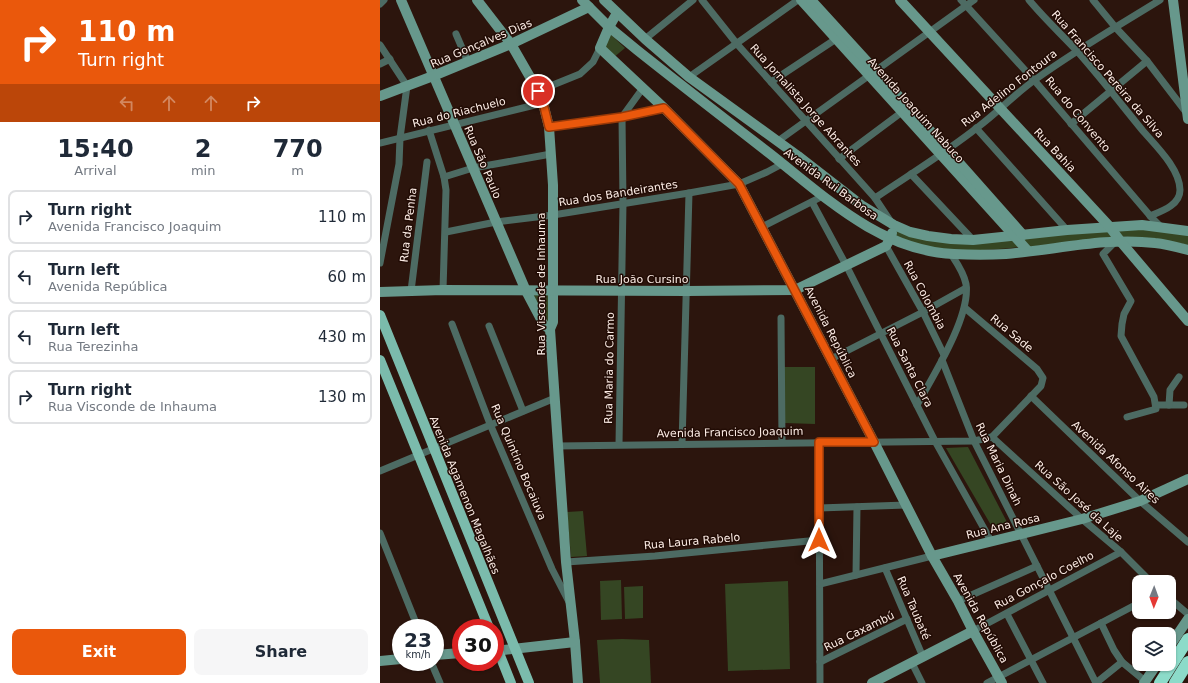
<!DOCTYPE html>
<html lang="en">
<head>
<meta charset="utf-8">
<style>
	:root { --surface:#fff; --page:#f6f6f7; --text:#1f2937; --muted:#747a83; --line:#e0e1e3; --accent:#ea580c }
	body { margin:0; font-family:"DejaVu Sans",sans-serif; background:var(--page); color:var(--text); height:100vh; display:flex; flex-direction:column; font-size:15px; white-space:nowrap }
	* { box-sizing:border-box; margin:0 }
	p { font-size:13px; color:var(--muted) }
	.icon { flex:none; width:22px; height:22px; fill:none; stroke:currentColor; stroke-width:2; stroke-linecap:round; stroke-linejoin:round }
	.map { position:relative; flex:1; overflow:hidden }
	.sheet { display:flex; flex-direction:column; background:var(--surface); width:380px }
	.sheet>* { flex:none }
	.banner { background:#ea580c; color:#fff; overflow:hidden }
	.needle { width:26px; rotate:181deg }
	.fabs { position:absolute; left:752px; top:575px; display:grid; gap:8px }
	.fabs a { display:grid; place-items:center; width:44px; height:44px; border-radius:8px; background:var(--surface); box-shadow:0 1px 3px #0004; font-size:20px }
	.speed { position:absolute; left:12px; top:619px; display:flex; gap:8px; font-size:20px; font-weight:700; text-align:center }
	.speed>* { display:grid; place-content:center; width:52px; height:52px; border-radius:50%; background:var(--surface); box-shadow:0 1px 3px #0004; line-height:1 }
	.speed small { font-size:10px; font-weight:400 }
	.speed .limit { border:6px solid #d22; background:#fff; color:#111 }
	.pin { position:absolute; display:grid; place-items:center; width:34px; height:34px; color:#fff; margin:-17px; border:2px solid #fff; border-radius:50%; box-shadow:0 1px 4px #0007 }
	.me { position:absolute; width:44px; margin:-22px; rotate:0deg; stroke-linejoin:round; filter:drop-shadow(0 0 3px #0008) }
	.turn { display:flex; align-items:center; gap:14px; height:84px; padding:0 12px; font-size:18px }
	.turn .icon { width:52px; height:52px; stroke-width:2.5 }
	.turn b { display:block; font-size:28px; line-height:34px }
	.lanes { display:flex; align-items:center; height:38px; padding:0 12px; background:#0003; justify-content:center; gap:20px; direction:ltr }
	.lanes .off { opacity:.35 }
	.eta { display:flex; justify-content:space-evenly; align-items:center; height:68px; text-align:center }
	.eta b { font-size:24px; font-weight:800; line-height:28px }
	.action { display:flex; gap:8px; margin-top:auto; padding:8px 12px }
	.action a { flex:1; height:46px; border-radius:8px; background:var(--accent); color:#fff; font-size:16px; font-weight:800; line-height:46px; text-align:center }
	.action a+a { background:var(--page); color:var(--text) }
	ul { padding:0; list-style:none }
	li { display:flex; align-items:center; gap:12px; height:54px; margin:0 8px 6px; padding:0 4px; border:2px solid var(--line); border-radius:8px }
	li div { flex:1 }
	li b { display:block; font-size:15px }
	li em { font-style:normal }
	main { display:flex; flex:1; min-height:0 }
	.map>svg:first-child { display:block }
	.green { fill:#354623 }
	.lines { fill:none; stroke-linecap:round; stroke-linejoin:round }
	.street { stroke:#4d6b63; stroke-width:7 }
	.secondary { stroke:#67988c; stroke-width:10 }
	.primary { stroke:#7bbbac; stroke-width:10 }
	.highway { stroke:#8cdbc9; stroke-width:12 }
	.route-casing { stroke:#983908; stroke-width:10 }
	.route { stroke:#ea580c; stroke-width:7 }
	.labels { text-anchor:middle; stroke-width:3; stroke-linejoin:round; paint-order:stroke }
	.street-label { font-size:11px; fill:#fcece5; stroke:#220c05 }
</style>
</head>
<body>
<main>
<section class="sheet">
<div class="banner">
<div class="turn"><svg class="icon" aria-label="right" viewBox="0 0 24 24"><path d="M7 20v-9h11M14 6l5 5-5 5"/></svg><div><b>110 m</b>Turn right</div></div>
<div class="lanes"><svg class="icon off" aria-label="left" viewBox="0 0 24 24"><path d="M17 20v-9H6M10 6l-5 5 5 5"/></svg><svg class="icon off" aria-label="ahead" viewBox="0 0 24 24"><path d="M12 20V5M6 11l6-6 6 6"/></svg><svg class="icon off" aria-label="ahead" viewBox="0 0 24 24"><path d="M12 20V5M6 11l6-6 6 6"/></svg><svg class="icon" aria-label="right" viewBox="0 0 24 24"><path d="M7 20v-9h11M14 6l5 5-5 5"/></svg></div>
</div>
<div class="eta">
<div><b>15:40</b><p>Arrival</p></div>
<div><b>2</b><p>min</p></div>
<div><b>770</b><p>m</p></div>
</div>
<ul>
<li><svg class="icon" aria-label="right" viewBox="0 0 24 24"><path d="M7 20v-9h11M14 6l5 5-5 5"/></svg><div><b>Turn right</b><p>Avenida Francisco Joaquim</p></div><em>110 m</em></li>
<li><svg class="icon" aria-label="left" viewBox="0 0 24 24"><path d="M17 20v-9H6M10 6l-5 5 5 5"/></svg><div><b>Turn left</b><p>Avenida República</p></div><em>60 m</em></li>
<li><svg class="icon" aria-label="left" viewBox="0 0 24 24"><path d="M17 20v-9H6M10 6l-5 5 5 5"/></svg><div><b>Turn left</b><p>Rua Terezinha</p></div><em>430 m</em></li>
<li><svg class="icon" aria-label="right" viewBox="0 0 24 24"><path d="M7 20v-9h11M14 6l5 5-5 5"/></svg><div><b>Turn right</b><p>Rua Visconde de Inhauma</p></div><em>130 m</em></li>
</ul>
<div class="action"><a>Exit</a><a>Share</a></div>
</section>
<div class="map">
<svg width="808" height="683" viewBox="0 0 808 683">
	<rect width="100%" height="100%" fill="#2c150d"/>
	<g class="green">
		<path d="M227 31 245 48 233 58 224 48Z"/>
		<path d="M728 227 735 237 647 247 639 237Z"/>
		<path d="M732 227 808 232V245C784 240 762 236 738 237Z"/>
		<path d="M515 228 540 236 633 238 640 247C606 251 570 252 536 245 528 243 520 240 512 237Z"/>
		<path d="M151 293 168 295 169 324 167 328Z"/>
		<path d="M404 367H435V424L404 423Z"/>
		<path d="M588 447 629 526 615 532 566 448Z"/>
		<path d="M203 511 207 556 191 557 187 512Z"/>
		<path d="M241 580 242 619 221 620 220 581Z"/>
		<path d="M408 581 410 669 348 671 345 584Z"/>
		<path d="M263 586V618L245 619 244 587Z"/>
		<path d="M242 639 269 640 271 683H220L217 640Z"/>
	</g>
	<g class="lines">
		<g class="street">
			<path d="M322 0 357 44 495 198 511 222"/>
			<path d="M581 0 654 80 772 218 780 226"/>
			<path d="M649 0C664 18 681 34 697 51 720 77 741 104 763 131 776 146 800 169 800 190 800 205 782 211 770 216"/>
			<path d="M713 0 736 28 767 61 806 112"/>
			<path d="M0 4 4 0"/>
			<path d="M76 34 88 62"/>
			<path d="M265 39 313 0"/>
			<path d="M0 45 27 86 20 138 19 164 0 263"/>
			<path d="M0 64 10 59"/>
			<path d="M309 77 418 0"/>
			<path d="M391 82 456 39"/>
			<path d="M158 91 200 74 213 62 220 48"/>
			<path d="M691 124 767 61"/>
			<path d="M169 127 242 117 284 108"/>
			<path d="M596 128 687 230"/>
			<path d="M49 130 64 177 66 190 63 290"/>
			<path d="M398 141 594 0"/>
			<path d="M0 143 163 103"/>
			<path d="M459 159 522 112"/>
			<path d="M531 174 593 240"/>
			<path d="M64 177 93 168 171 154"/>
			<path d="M495 198C529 175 565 153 598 127 618 112 636 93 656 79 696 50 738 26 780 0"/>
			<path d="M432 202 466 265 555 441 611 541"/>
			<path d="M382 227 443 196"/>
			<path d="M66 232 116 222 173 215 309 193 359 184 387 172 402 164"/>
			<path d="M735 242 723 254 751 301 744 314 742 324 741 336 774 397 776 409 747 417"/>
			<path d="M506 246 543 312 564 355"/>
			<path d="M31 291 47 162"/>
			<path d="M401 318 402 442"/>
			<path d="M72 324 110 424 172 569 189 602"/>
			<path d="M109 326 143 411"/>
			<path d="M451 359 543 312 586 288"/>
			<path d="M562 360 594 441 716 683"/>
			<path d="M651 396 760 501 808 542"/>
			<path d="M537 405C553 376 591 316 586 284 584 273 577 263 571 254"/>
			<path d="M776 405H804"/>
			<path d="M789 405 790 390 799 377"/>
			<path d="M612 437 702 519 741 552 771 582"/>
			<path d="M439 442 440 683"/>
			<path d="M239 444 243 203 242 117 263 88"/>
			<path d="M302 444 309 193"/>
			<path d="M177 446 594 441 612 437 661 386 663 378 657 369 585 308"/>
			<path d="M0 471 175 398"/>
			<path d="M439 508 526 505"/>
			<path d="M0 533 38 628"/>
			<path d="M186 562 275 556 439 540"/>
			<path d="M505 568 543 657"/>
			<path d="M476 575 477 507"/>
			<path d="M440 584 552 556"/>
			<path d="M789 598 808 614"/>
			<path d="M578 601 657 566"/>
			<path d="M627 614 663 683"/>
			<path d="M721 623 734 650 742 662 765 681"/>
			<path d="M593 631 741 552"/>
			<path d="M51 662 60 683"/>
			<path d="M440 662 527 619"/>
			<path d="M532 663 542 683"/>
			<path d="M607 683 759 603"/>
			<path d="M716 683 742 662"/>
		</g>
		<g class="secondary">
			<path d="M21 0 146 291 164 325 170 329"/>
			<path d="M97 0 131 44 158 91 163 103 169 127 173 185V322L170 329 186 562 195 642 198 683"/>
			<path d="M202 0 229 27 257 50C301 85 345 119 389 153 444 196 500 251 574 254 591 255 609 255 626 254 676 250 725 237 775 243 786 244 797 247 808 250"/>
			<path d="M224 0 265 39 309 77 418 156 481 205 514 225 530 232 548 236 571 239 593 240 687 230 762 225 808 231"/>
			<path d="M421 0 648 251"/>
			<path d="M431 0 567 149 643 235"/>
			<path d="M520 0 729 226 741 242 808 321"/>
			<path d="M793 0 808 119"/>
			<path d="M237 13 229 27 220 48 284 108 359 184 494 442 552 556 578 601 593 631 622 683"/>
			<path d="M0 96 53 76 131 44 209 7"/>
			<path d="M0 292 63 290 307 291 415 290 506 246 510 239 512 233"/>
			<path d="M552 556 702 519 760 501 808 479"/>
			<path d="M789 647 808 619"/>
			<path d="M115 651 195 642"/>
			<path d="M55 655 81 653"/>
			<path d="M0 661 21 659"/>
			<path d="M492 683 593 631"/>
			<path d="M764 683 777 664"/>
		</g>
		<g class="primary">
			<path d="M0 315 149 683"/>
			<path d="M0 360 109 628"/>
			<path d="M115 643 131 683"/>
		</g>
		<g class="highway">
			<path d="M780 683 808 639"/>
			<path d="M795 683 808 662"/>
		</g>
	</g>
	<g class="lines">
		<g class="route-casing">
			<path id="route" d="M158 91 163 103 169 127 242 117 284 108 359 184 494 442H439V540"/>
		</g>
		<use href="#route" class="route"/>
	</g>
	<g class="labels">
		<g class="street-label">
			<text transform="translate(101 43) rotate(-23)" y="4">Rua Gonçalves Dias</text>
			<text transform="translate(728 74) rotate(49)" y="4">Rua Francisco Pereira da Silva</text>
			<text transform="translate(629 88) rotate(-38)" y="4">Rua Adelino Fontoura</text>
			<text transform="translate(426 105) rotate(48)" y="4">Rua Jornalista Jorge Abrantes</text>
			<text transform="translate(536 110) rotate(48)" y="4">Avenida Joaquim Nabuco</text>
			<text transform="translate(79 112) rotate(-14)" y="4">Rua do Riachuelo</text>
			<text transform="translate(698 114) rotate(50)" y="4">Rua do Convento</text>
			<text transform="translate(675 150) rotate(47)" y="4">Rua Bahia</text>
			<text transform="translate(103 162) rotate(67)" y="4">Rua São Paulo</text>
			<text transform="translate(451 184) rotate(36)" y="4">Avenida Rui Barbosa</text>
			<text transform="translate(238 193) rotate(-9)" y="4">Rua dos Bandeirantes</text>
			<text transform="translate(28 225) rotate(-83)" y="4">Rua da Penha</text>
			<text x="262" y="283">Rua João Cursino</text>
			<text transform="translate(161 284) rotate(-90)" y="4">Rua Visconde de Inhauma</text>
			<text transform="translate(545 295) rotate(62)" y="4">Rua Colombia</text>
			<text transform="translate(451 332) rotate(63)" y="4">Avenida República</text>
			<text transform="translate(632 333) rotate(40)" y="4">Rua Sade</text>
			<text transform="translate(530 367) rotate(63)" y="4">Rua Santa Clara</text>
			<text transform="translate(229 368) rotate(-89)" y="4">Rua Maria do Carmo</text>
			<text transform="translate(350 432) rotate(-1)" y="4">Avenida Francisco Joaquim</text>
			<text transform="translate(139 462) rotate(67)" y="4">Rua Quintino Bocaiuva</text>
			<text transform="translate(736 462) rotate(43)" y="4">Avenida Afonso Aires</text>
			<text transform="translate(619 464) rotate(64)" y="4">Rua Maria Dinah</text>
			<text transform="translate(85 495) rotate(68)" y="4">Avenida Agamenon Magalhães</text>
			<text transform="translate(699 501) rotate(42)" y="4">Rua São José da Laje</text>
			<text transform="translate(623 526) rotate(-14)" y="4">Rua Ana Rosa</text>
			<text transform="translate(312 541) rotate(-5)" y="4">Rua Laura Rabelo</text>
			<text transform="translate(664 580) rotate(-28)" y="4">Rua Gonçalo Coelho</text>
			<text transform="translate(534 608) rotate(67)" y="4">Rua Taubaté</text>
			<text transform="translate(601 618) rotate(61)" y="4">Avenida República</text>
			<text transform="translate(479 631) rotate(-26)" y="4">Rua Caxambú</text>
		</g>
	</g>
</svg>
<div class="fabs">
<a><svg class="needle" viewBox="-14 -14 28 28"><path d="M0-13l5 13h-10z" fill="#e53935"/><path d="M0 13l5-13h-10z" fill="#747a83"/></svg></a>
<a><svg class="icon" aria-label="layers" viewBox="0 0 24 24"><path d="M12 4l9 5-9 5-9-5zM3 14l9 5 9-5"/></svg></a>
</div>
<div class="speed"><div>23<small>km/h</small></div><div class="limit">30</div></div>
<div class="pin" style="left:158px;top:91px;background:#d93025"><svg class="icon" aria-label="arrive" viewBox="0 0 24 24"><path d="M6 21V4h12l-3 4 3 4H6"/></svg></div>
<svg class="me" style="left:439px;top:540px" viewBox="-20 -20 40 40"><path d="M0-17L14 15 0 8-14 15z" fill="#ea580c" stroke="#fff" stroke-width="4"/></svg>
</div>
</main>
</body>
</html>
